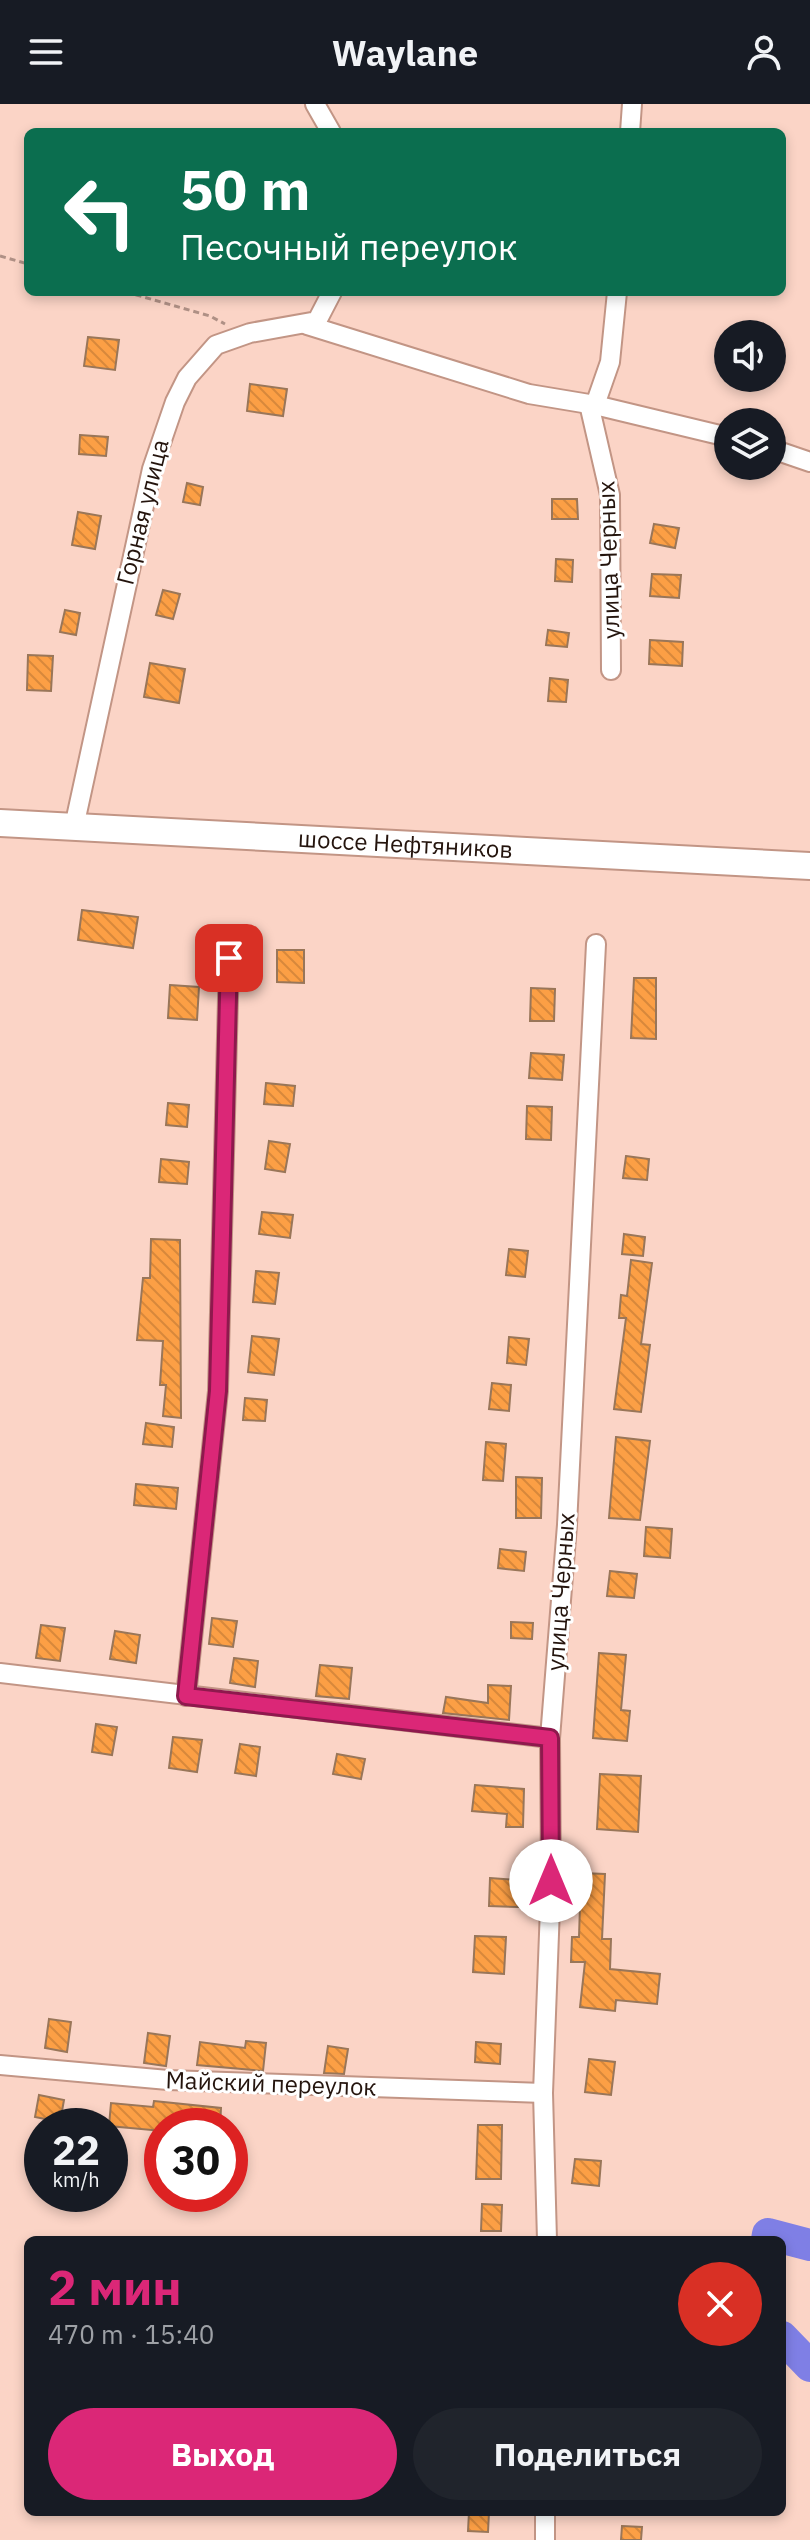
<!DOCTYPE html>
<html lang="ru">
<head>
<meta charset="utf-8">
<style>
	:root { --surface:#171b24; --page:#20242c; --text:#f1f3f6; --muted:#9ea1a6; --accent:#db2777 }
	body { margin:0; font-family:"IBM Plex Sans",sans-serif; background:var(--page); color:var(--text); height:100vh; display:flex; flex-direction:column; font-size:30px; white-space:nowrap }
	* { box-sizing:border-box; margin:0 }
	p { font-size:26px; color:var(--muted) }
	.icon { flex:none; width:44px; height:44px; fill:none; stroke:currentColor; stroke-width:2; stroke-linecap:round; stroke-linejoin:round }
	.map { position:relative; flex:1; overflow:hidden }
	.sheet { position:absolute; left:24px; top:2132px; width:762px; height:280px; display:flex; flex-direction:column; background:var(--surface); border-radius:12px; box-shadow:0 4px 12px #0003 }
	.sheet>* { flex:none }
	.top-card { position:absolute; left:24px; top:24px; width:762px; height:168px; border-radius:12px; box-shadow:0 4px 12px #0003; background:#0b6e4f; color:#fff; overflow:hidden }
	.controls { position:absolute; left:714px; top:216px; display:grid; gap:16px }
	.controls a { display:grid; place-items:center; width:72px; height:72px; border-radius:50%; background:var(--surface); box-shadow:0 4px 12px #0003; font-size:40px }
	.speed { position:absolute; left:24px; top:2004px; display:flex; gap:16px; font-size:40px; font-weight:700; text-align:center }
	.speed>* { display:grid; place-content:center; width:104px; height:104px; border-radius:50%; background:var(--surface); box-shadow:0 4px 12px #0003; line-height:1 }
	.speed small { font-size:20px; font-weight:400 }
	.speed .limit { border:12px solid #d22; background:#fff; color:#111 }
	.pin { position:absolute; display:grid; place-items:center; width:68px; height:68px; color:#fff; margin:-34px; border-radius:16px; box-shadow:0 4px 12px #0006 }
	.me { position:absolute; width:88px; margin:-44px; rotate:0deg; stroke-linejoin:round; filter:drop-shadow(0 0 6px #0008) }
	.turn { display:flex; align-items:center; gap:28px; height:168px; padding:0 24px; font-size:36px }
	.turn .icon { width:104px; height:104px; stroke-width:2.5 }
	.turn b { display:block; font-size:56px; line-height:68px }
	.round { display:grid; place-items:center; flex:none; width:84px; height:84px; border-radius:42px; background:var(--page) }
	.summary { display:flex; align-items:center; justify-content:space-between; height:136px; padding:0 24px }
	h1 { font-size:48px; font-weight:800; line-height:60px; color:var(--accent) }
	.primary-button { display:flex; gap:16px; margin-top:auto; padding:16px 24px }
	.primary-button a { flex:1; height:92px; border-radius:48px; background:var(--accent); color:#fff; font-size:32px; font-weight:800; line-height:92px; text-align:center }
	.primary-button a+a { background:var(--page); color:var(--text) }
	header { display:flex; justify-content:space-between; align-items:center; height:104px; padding:0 24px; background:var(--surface); font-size:36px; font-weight:800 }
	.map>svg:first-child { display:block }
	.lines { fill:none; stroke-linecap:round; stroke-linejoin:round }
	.river { stroke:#7f7fe5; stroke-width:32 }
	.building { fill:url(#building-back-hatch); stroke:#997659; stroke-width:2 }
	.street-casing { stroke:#c29585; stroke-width:22 }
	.secondary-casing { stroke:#c29585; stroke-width:30 }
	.path { stroke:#af9085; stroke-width:3; stroke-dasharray:6 4; stroke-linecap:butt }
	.street { stroke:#fff; stroke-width:18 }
	.secondary { stroke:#fff; stroke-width:26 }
	.route-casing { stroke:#8e194d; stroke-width:20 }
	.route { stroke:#db2777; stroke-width:14 }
	.labels { text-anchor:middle; stroke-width:6; stroke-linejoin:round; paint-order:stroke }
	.street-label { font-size:24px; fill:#24140d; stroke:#fff }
</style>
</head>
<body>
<header><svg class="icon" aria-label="menu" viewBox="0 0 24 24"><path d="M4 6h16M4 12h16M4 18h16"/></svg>Waylane<svg class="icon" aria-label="person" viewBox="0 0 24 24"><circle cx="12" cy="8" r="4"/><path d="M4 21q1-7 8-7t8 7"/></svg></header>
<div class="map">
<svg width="810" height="2436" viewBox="0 0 810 2436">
	<defs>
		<pattern id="building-back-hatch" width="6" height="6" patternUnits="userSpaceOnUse" patternTransform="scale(2)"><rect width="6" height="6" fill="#fc9f45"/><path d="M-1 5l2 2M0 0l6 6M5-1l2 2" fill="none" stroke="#d8883b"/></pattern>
	</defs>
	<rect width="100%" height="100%" fill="#fbd4c6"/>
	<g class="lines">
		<g class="river">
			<path d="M767 2136 768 2130 810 2141"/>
			<path d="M782 2233 810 2262"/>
		</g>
	</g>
	<g class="building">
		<path d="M88 233 119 236 115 266 84 262Z"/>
		<path d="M250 280 287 285 283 312 247 307Z"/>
		<path d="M80 331 108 333 106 352 79 350Z"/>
		<path d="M187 379 203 383 200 401 183 398Z"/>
		<path d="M552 395H577L578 415H552Z"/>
		<path d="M78 408 101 412 95 445 72 441Z"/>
		<path d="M654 420 679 424 675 444 650 439Z"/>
		<path d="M556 455 573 456 572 478 555 477Z"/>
		<path d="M652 470 681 471 679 494 650 492Z"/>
		<path d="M163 486 180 490 173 515 156 511Z"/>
		<path d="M65 506 80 509 76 531 60 528Z"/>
		<path d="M548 526 569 529 567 543 546 541Z"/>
		<path d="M650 536 683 538 682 562 649 560Z"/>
		<path d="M28 551 53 552 51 587 27 586Z"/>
		<path d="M150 559 185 565 179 599 144 593Z"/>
		<path d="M550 574 568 576 566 598 548 597Z"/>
		<path d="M82 806 138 813 133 844 78 836Z"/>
		<path d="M277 846H304V879L277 878Z"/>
		<path d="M634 874H656V935L631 934Z"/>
		<path d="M170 881 199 883 197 916 168 914Z"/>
		<path d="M531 884 555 885 554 917H530Z"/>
		<path d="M531 949 564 951 562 976 529 974Z"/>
		<path d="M266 979 295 982 293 1002 264 1000Z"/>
		<path d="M168 999 189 1001 187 1023 166 1021Z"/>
		<path d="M527 1002 552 1003 551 1036 526 1035Z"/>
		<path d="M269 1037 290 1040 285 1068 265 1065Z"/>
		<path d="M626 1052 649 1055 647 1076 623 1074Z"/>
		<path d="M161 1055 189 1058 187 1080 159 1078Z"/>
		<path d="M262 1108 293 1111 290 1134 259 1130Z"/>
		<path d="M624 1130 645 1133 643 1152 622 1150Z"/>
		<path d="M151 1135 180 1136 181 1314 163 1312 166 1281H160L163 1237 137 1236 143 1174H150Z"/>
		<path d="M509 1145 528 1147 525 1173 506 1171Z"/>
		<path d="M631 1156 652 1159 641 1240 650 1241 641 1308 614 1305 626 1214H619L621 1191 627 1192Z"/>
		<path d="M256 1167 279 1169 275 1200 253 1198Z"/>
		<path d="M252 1232 279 1235 274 1271 248 1268Z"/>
		<path d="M509 1233 529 1235 526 1261 507 1259Z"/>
		<path d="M492 1279 511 1281 509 1307 489 1305Z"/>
		<path d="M245 1294 267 1296 265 1317 243 1316Z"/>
		<path d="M146 1319 174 1323 172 1343 143 1340Z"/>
		<path d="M616 1333 650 1337 640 1416 609 1414Z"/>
		<path d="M486 1338 506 1340 503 1377 483 1376Z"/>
		<path d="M516 1373 542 1374 541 1414H516Z"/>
		<path d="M136 1380 178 1384 176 1405 134 1401Z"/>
		<path d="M646 1423 672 1425 670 1454 644 1452Z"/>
		<path d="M500 1445 526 1448 524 1467 498 1464Z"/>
		<path d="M610 1467 637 1470 634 1494 607 1492Z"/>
		<path d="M212 1514 237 1517 233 1543 209 1540Z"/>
		<path d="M511 1518 533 1519 532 1535 511 1534Z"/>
		<path d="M41 1521 65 1524 60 1557 36 1554Z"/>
		<path d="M115 1527 140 1531 136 1559 110 1555Z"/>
		<path d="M599 1549 626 1551 621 1606 630 1607 627 1637 593 1634Z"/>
		<path d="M234 1554 258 1557 255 1583 230 1579Z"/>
		<path d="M320 1561 352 1564 349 1595 316 1592Z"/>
		<path d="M488 1581 511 1582 509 1616 443 1609 446 1593 488 1599Z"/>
		<path d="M96 1620 117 1623 112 1651 92 1648Z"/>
		<path d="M173 1633 202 1636 197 1668 169 1664Z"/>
		<path d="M240 1640 260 1643 256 1672 235 1669Z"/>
		<path d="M337 1650 365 1655 361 1675 333 1670Z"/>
		<path d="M600 1670 641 1672 638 1728 597 1725Z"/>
		<path d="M475 1681 524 1685 523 1723H506L507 1710 472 1707Z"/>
		<path d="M581 1769 605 1770 602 1835H611L610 1865 660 1870 657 1900 616 1896 615 1907 580 1903 585 1858H571L572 1833H579Z"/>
		<path d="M490 1774 519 1776 518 1803 489 1802Z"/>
		<path d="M475 1832 506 1833 504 1870 473 1868Z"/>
		<path d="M49 1915 71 1918 67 1948 45 1944Z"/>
		<path d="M148 1929 170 1932 166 1962 144 1959Z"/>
		<path d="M246 1937 266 1939 263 1967 197 1961 200 1938 245 1944Z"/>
		<path d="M476 1938 501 1940 500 1960 475 1958Z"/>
		<path d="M328 1942 348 1945 344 1970 324 1969Z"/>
		<path d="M589 1955 615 1958 611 1991 585 1988Z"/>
		<path d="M39 1991 64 1996 60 2018 35 2013Z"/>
		<path d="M154 1997 221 2004 220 2022H162V2027L109 2022 111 1999 153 2003Z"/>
		<path d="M478 2021H502L501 2075H476Z"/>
		<path d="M575 2055 601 2057 599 2082 572 2079Z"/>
		<path d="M482 2100 502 2101 501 2127H481Z"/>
		<path d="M469 2408H489L488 2428 468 2427Z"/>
		<path d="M622 2422 642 2423 641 2436H621Z"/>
	</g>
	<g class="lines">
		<g class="street-casing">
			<g id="street">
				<path d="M315 0 331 28"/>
				<path d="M630 28 632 0"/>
				<path d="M307 221 529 290 595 301 728 333"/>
				<path d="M589 300 610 391 611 566"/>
				<path d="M595 301 610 258 617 188"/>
				<path d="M772 345 810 358"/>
				<path d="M74 723 152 365 175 298 187 274 216 241 250 229 317 217 332 188"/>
				<path d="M0 1569 550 1634"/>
				<path d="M186 1592 218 1287 229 854"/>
				<path d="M0 1961 168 1976 543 1989"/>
				<path d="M547 2136 543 1989 551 1777 550 1634 567 1421 596 840"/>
				<path d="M545 2436V2408"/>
			</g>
		</g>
		<g class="secondary-casing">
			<g id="secondary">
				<path id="s1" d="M0 719 810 762"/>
			</g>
		</g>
		<g class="path">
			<path d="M0 152 28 160"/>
			<path d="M126 188 210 212 225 220"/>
		</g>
		<use href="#street" class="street"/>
		<use href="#secondary" class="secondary"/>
	</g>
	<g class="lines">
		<g class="route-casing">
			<path id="route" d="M229 854 218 1287 186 1592 550 1634 551 1777"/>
		</g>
		<use href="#route" class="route"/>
	</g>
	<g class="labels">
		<g class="street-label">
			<text transform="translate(143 408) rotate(-76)" y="8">Горная улица</text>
			<text transform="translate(609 456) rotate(-92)" y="8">улица Черных</text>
			<text dy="8" stroke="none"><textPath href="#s1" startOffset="406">шоссе Нефтяников</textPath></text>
			<text transform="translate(561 1488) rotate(-86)" y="8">улица Черных</text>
			<text transform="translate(271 1980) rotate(2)" y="8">Майский переулок</text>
		</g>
	</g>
</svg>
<div class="controls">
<a><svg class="icon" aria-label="sound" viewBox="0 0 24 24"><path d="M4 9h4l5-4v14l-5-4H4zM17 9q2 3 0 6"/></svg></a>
<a><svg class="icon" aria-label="layers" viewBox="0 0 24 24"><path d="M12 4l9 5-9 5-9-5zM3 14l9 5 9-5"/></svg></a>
</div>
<div class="speed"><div>22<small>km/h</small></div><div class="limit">30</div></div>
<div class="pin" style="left:229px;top:854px;background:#d93025"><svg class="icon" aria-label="arrive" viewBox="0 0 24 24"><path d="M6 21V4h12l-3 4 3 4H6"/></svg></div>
<svg class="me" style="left:551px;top:1777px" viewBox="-20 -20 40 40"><circle r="19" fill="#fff"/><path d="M0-13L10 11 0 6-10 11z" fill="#db2777"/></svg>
<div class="top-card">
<div class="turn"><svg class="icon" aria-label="left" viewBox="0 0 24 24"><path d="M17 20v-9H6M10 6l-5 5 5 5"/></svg><div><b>50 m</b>Песочный переулок</div></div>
</div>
<section class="sheet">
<div class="summary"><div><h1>2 мин</h1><p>470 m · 15:40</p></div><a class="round" style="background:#d93025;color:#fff"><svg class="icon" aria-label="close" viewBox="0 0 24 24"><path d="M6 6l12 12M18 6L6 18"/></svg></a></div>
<div class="primary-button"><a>Выход</a><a>Поделиться</a></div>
</section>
</div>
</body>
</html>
